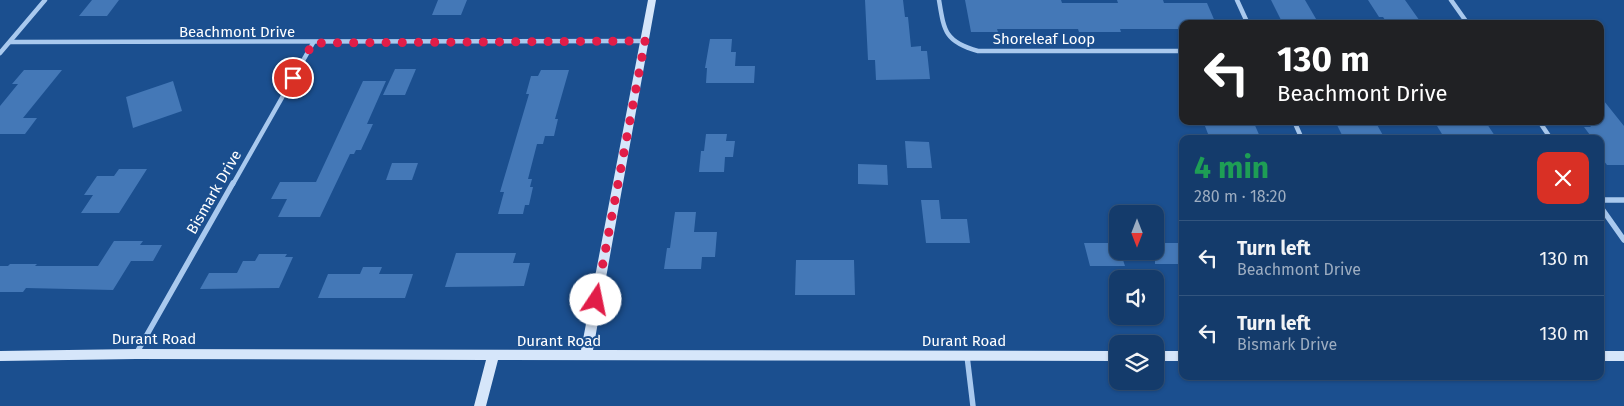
<!DOCTYPE html>
<html lang="en">
<head>
<meta charset="utf-8">
<style>
	:root { --surface:#143b6b; --page:#214673; --text:#f1f3f6; --muted:#9dadc1; --line:#33557e }
	body { margin:0; font-family:"Fira Sans",sans-serif; background:var(--page); color:var(--text); height:100vh; display:flex; flex-direction:column; font-size:19px; white-space:nowrap }
	* { box-sizing:border-box; margin:0 }
	p { font-size:16px; color:var(--muted) }
	.icon { flex:none; width:28px; height:28px; fill:none; stroke:currentColor; stroke-width:2; stroke-linecap:round; stroke-linejoin:round }
	.map { position:relative; flex:1; overflow:hidden }
	.sheet { position:absolute; left:1179px; top:135px; width:425px; height:245px; display:flex; flex-direction:column; background:var(--surface); border-radius:10px; box-shadow:0 1px 4px #0004,0 0 0 1px var(--line) }
	.sheet>* { flex:none }
	.hud { position:absolute; left:1179px; top:20px; width:425px; height:105px; border-radius:10px; box-shadow:0 1px 4px #0004,0 0 0 1px var(--line); background:#202124; color:#fff; overflow:hidden }
	.needle { width:32px; rotate:180deg }
	.controls { position:absolute; left:1109px; top:205px; display:grid; gap:10px }
	.controls a { display:grid; place-items:center; width:55px; height:55px; border-radius:10px; background:var(--surface); box-shadow:0 1px 4px #0004,0 0 0 1px var(--line); font-size:25px }
	.pin { position:absolute; display:grid; place-items:center; width:42px; height:42px; color:#fff; margin:-21px; border:2px solid #fff; border-radius:50%; box-shadow:0 1px 5px #0007 }
	.me { position:absolute; width:55px; margin:-28px; rotate:11deg; stroke-linejoin:round; filter:drop-shadow(0 0 4px #0008) }
	.turn { display:flex; align-items:center; gap:18px; height:105px; padding:0 15px; font-size:22px }
	.turn .icon { width:65px; height:65px; stroke-width:2.5 }
	.turn b { display:block; font-size:35px; line-height:42px }
	.round { display:grid; place-items:center; flex:none; width:52px; height:52px; border-radius:10px; background:var(--page) }
	.headline { display:flex; align-items:center; justify-content:space-between; height:85px; padding:0 15px }
	h1 { font-size:30px; font-weight:700; line-height:38px; color:#1e9e55 }
	ul { padding:0; list-style:none }
	li { display:flex; align-items:center; gap:15px; height:75px; padding:0 15px; border-top:1px solid var(--line) }
	li div { flex:1 }
	li b { display:block; font-size:19px }
	li em { font-style:normal }
	.map>svg:first-child { display:block }
	.building { fill:#4478b7 }
	.lines { fill:none; stroke-linecap:round; stroke-linejoin:round }
	.street-far1 { stroke:#a9c9ee; stroke-width:4.5 }
	.street { stroke:#a9c9ee; stroke-width:5.5 }
	.secondary { fill:#d6e6fa; fill-rule:evenodd }
	.route { stroke:#e11d48; stroke-width:9; stroke-dasharray:0 16.2 }
	.labels { text-anchor:middle; stroke-width:4; stroke-linejoin:round; paint-order:stroke }
	.street-label { font-size:15px; fill:#fff; stroke:#1b4f8f }
</style>
</head>
<body>
<div class="map">
<svg width="1624" height="406" viewBox="0 0 1624 406">
	<rect width="100%" height="100%" fill="#1b4f8f"/>
	<g class="building">
		<path d="M92 0H119L107 16H79Z"/>
		<path d="M438 0H467L461 15H432Z"/>
		<path d="M865 0H903L905 17H908L911 47 921 46V51H927L930 79 876 80 875 60H868Z"/>
		<path d="M965 0H1061L1062 3H1118L1117 0H1163L1164 3H1207L1216 24H1182V29H1120L1121 32H1079L1078 29H997L998 32H971Z"/>
		<path d="M1271 0H1305L1319 24H1283Z"/>
		<path d="M1368 0H1405L1422 24H1388L1383 17H1379Z"/>
		<path d="M710 39H732L731 52H736L735 66H755L754 83H706L707 68H705Z"/>
		<path d="M395 69H416L405 95H383Z"/>
		<path d="M24 70H62L23 118H37L25 134H0V106L18 84H12Z"/>
		<path d="M541 70H569L555 119H558L554 136H545L543 144H537L528 179H532L530 187H533L529 205H525L523 214H498L504 192H500L529 94H526L531 76H538Z"/>
		<path d="M173 81 182 111 133 128 126 97Z"/>
		<path d="M363 81H386L367 124H373L361 150H356L354 154H350L320 217H278L287 199H271L280 182H316Z"/>
		<path d="M1600 96 1624 126V165H1607L1600 156V139H1593L1584 127H1591L1586 121H1600Z"/>
		<path d="M1203 121H1253L1261 139H1210Z"/>
		<path d="M1335 121H1375L1385 139H1344Z"/>
		<path d="M1434 121H1485L1497 139H1445Z"/>
		<path d="M706 134H727L726 141H735L733 157H725L724 172H699L701 151H704Z"/>
		<path d="M905 141 929 142 932 168H907Z"/>
		<path d="M392 163H418L412 180H386Z"/>
		<path d="M858 164 887 165 888 185 858 184Z"/>
		<path d="M119 169H147L119 213H81L93 195H84L97 176H114Z"/>
		<path d="M921 200H939L941 219H967L970 243H926Z"/>
		<path d="M675 212H696L694 232H717L715 257H702L701 269H664L667 248H670Z"/>
		<path d="M114 241H143L140 245H162L153 261H131L113 290 26 288 23 292H0V266H8L10 264H37L35 266H98Z"/>
		<path d="M1084 243H1118V251H1120L1125 266H1090Z"/>
		<rect x="1155" y="243" width="27" height="21"/>
		<path d="M456 253H516L513 263H530L524 286 445 287Z"/>
		<path d="M259 254H287L285 257H293L279 288 200 289 209 273H237L243 261H255Z"/>
		<path d="M796 260H854L855 295H795Z"/>
		<path d="M363 267H382L379 274H413L405 298H318L328 274H360Z"/>
	</g>
	<g class="lines">
		<g class="street-far1">
			<path d="M939 0C944 31 945 42 978 51H1182"/>
			<path d="M1237 0 1248 24"/>
			<path d="M1451 0 1468 24"/>
			<path d="M10 42 645 41"/>
			<path d="M0 53 45 0"/>
			<path d="M1294 121 1302 139"/>
			<path d="M1539 121 1551 139"/>
			<path d="M233 184 313 43"/>
		</g>
		<g class="street">
			<path d="M1600 200H1624"/>
			<path d="M1600 206 1624 240"/>
			<path d="M136 354 233 183"/>
			<path d="M967 356 973 406"/>
		</g>
		<g class="secondary">
			<path d="M648 0H656L593 350 1118 351V361L498 360 486 406H474L486 360 136 359 0 361V351L136 349 581 350Z"/>
			<rect x="1155" y="351" width="27" height="10"/>
			<rect x="1600" y="351" width="24" height="10"/>
		</g>
	</g>
	<g class="lines">
		<path class="route" d="M293 78 313 43 645 41 596 300"/>
	</g>
	<g class="labels">
		<g class="street-label">
			<text x="237" y="37">Beachmont Drive</text>
			<text x="1044" y="44">Shoreleaf Loop</text>
			<text transform="translate(214 192) rotate(-60)" y="5">Bismark Drive</text>
			<text x="154" y="344">Durant Road</text>
			<text x="559" y="346">Durant Road</text>
			<text x="964" y="346">Durant Road</text>
		</g>
	</g>
</svg>
<div class="controls">
<a><svg class="needle" viewBox="-14 -14 28 28"><path d="M0-13l5 13h-10z" fill="#e53935"/><path d="M0 13l5-13h-10z" fill="#9dadc1"/></svg></a>
<a><svg class="icon" aria-label="sound" viewBox="0 0 24 24"><path d="M4 9h4l5-4v14l-5-4H4zM17 9q2 3 0 6"/></svg></a>
<a><svg class="icon" aria-label="layers" viewBox="0 0 24 24"><path d="M12 4l9 5-9 5-9-5zM3 14l9 5 9-5"/></svg></a>
</div>
<div class="pin" style="left:293px;top:78px;background:#d93025"><svg class="icon" aria-label="arrive" viewBox="0 0 24 24"><path d="M6 21V4h12l-3 4 3 4H6"/></svg></div>
<svg class="me" style="left:596px;top:300px" viewBox="-20 -20 40 40"><circle r="19" fill="#fff"/><path d="M0-13L10 11 0 6-10 11z" fill="#e11d48"/></svg>
<div class="hud">
<div class="turn"><svg class="icon" aria-label="left" viewBox="0 0 24 24"><path d="M17 20v-9H6M10 6l-5 5 5 5"/></svg><div><b>130 m</b>Beachmont Drive</div></div>
</div>
<section class="sheet">
<div class="headline"><div><h1>4 min</h1><p>280 m · 18:20</p></div><a class="round" style="background:#d93025;color:#fff"><svg class="icon" aria-label="close" viewBox="0 0 24 24"><path d="M6 6l12 12M18 6L6 18"/></svg></a></div>
<ul>
<li><svg class="icon" aria-label="left" viewBox="0 0 24 24"><path d="M17 20v-9H6M10 6l-5 5 5 5"/></svg><div><b>Turn left</b><p>Beachmont Drive</p></div><em>130 m</em></li>
<li><svg class="icon" aria-label="left" viewBox="0 0 24 24"><path d="M17 20v-9H6M10 6l-5 5 5 5"/></svg><div><b>Turn left</b><p>Bismark Drive</p></div><em>130 m</em></li>
</ul>
</section>
</div>
</body>
</html>
